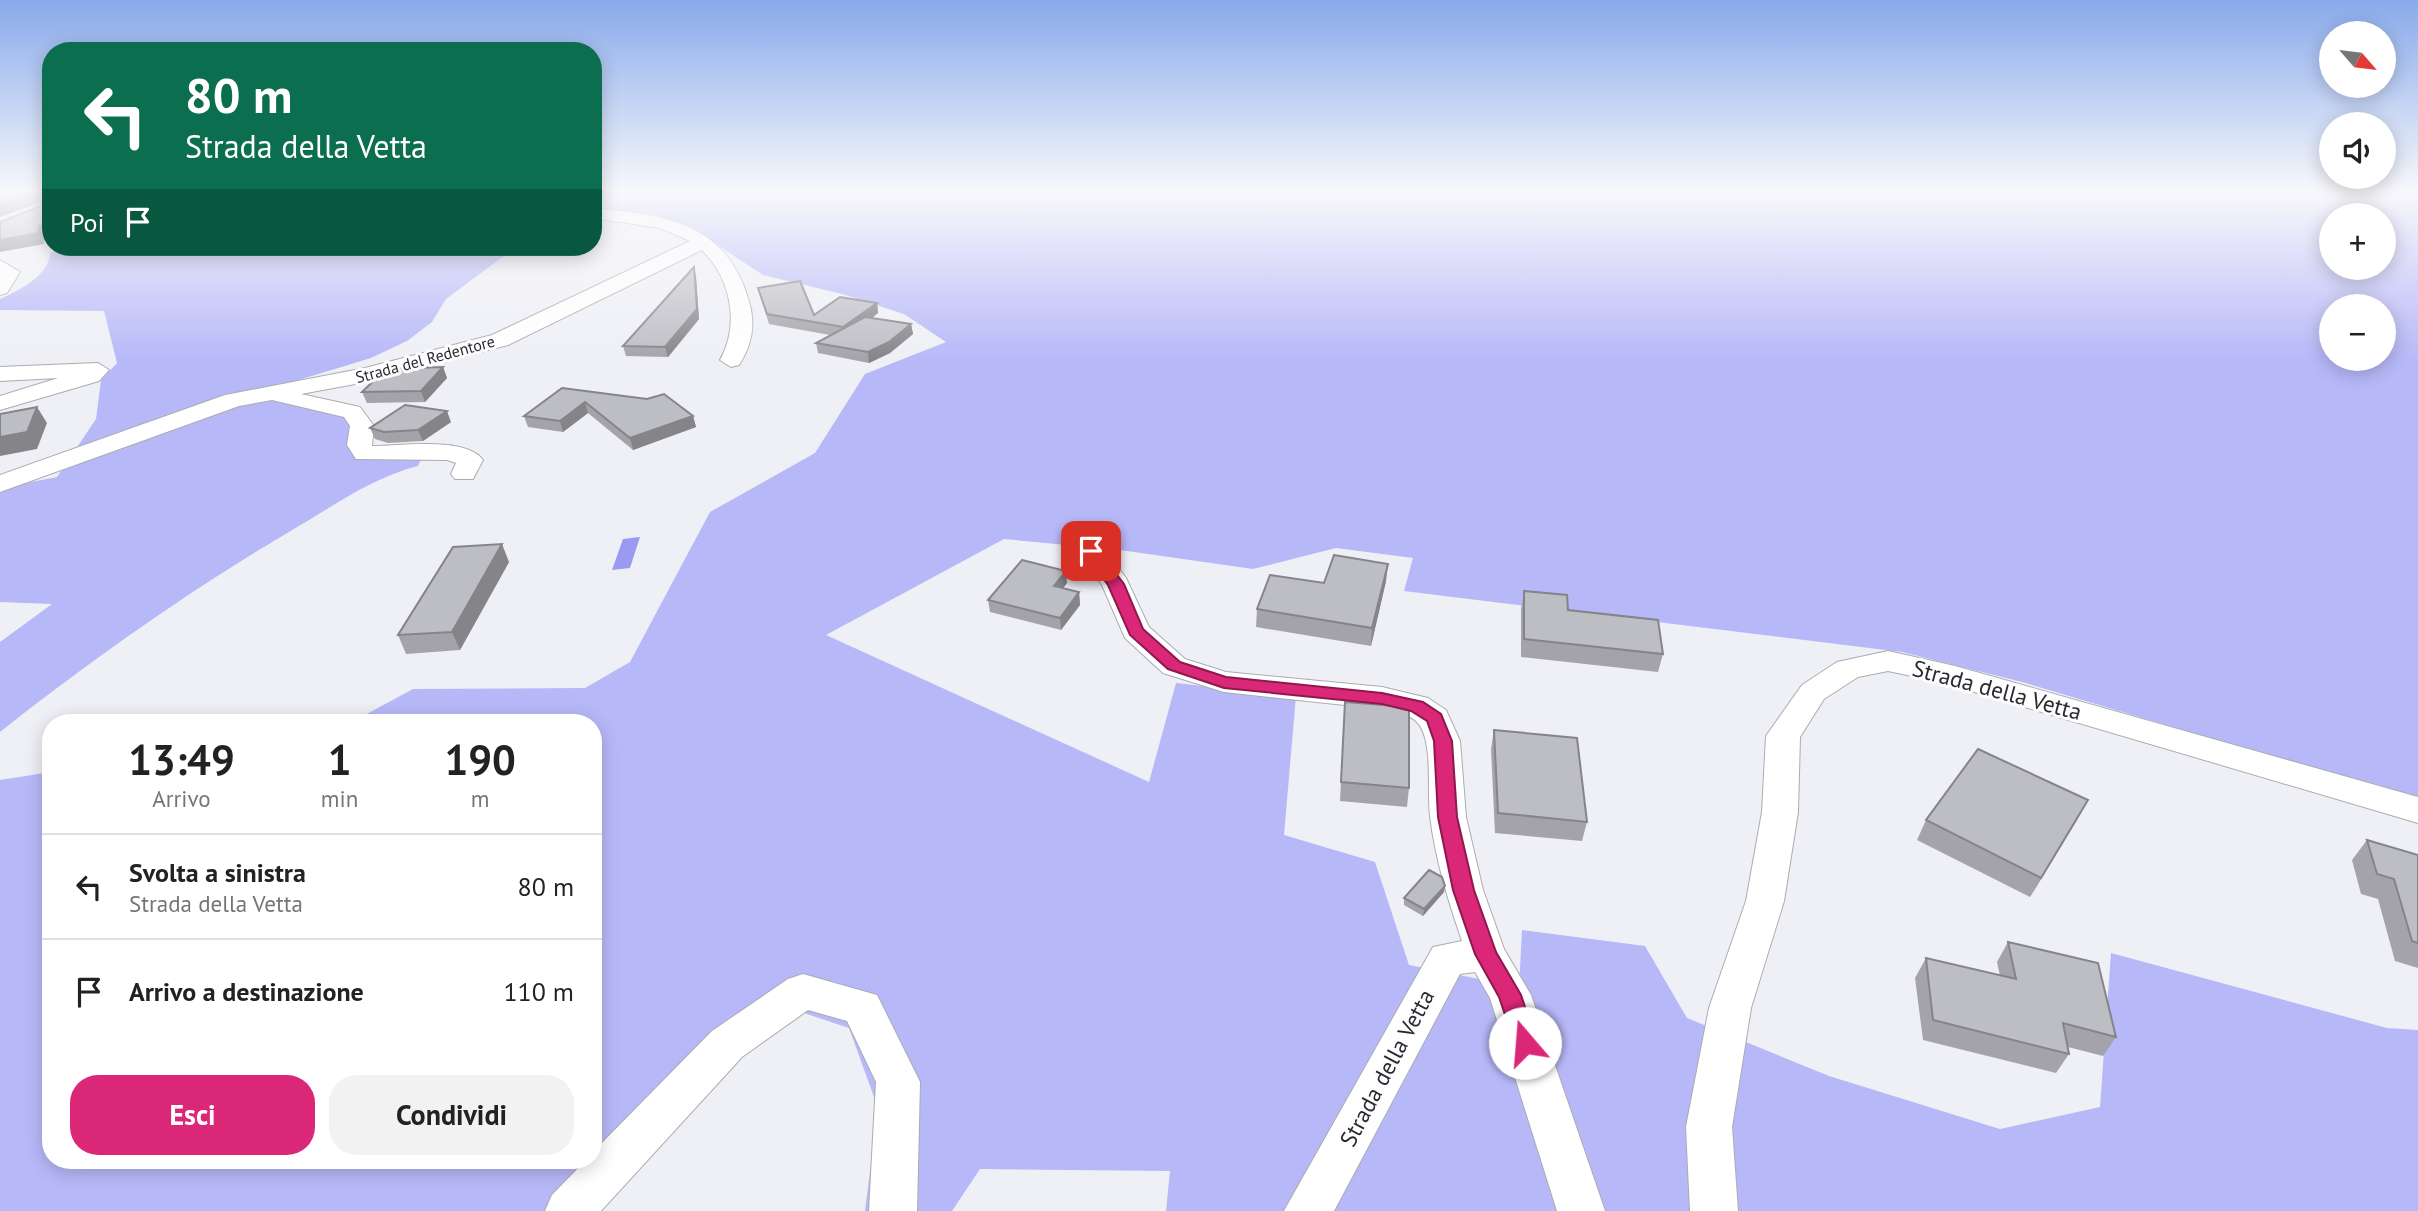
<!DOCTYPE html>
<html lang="it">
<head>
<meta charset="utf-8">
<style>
	:root { --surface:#fff; --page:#f2f2f2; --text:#222; --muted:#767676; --line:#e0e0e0; --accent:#db2777 }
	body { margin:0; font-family:"PT Sans",sans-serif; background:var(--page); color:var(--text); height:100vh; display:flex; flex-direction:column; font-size:26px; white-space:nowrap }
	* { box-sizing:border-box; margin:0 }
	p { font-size:23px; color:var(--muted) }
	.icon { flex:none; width:38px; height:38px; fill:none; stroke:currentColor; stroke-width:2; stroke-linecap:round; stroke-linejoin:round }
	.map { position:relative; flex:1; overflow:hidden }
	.sheet { position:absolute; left:42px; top:714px; width:560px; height:455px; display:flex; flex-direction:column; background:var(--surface); border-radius:28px; box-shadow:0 4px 18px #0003 }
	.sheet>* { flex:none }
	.guide { position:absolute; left:42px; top:42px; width:560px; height:214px; border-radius:28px; box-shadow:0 4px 18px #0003; background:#0b6e4f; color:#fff; overflow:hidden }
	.needle { width:46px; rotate:118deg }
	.tools { position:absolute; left:2319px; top:21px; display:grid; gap:14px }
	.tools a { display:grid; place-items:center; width:77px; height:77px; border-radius:50%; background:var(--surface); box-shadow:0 4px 18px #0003; font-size:35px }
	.pin { position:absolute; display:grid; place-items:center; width:60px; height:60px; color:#fff; margin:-30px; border-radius:14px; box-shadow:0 4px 10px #0006 }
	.me { position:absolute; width:77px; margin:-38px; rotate:342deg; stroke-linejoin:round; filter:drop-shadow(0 0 5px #0008) }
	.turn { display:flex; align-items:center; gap:24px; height:147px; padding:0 28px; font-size:32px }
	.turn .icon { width:91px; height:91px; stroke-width:2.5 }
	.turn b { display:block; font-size:49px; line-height:60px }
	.then { display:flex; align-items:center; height:66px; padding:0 28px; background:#0003; gap:14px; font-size:26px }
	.eta { display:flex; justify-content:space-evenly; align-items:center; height:119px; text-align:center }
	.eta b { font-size:42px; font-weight:600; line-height:49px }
	.primary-button { display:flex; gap:14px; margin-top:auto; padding:14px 28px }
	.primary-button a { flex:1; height:80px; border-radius:28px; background:var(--accent); color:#fff; font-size:28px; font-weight:600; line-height:80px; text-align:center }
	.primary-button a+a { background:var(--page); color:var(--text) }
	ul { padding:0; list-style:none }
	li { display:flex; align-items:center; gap:21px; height:105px; padding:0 28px; border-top:2px solid var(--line) }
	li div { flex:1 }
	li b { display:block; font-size:26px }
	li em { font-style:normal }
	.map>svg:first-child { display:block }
	.green { fill:#b7b8f8; fill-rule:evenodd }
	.water { fill:#9b99f0 }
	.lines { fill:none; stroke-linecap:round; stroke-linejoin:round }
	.street-casing { stroke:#ababb2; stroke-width:2 }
	.street { fill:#fff; fill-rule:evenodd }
	.wall { fill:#a3a3a9 }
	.shaded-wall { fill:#848489 }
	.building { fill:#bdbdc4; stroke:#848489; stroke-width:2 }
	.route { fill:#db2777; stroke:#8e194d; stroke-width:2 }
	.labels { text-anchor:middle; stroke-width:6; stroke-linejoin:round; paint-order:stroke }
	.far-street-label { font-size:16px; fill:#2a2a2c; stroke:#fdfdff }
	.near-street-label { font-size:23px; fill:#2a2a2c; stroke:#fdfdff }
</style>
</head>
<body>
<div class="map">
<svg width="2418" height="1211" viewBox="0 0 2418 1211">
	<rect width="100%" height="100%" fill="#eff0f6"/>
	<g class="green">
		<path d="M593 191H2418V800L2022 682 1902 652 1404 591 1413 558 1336 548 1253 569 1120 550 1004 539 826 635 1149 782 1176 683 1296 696 1284 835 1375 862 1409 965 1519 987 1522 930 1645 946 1687 1018 1829 1076 2000 1129 2100 1107 2111 953 2387 1028 2418 1030V1211H1166L1170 1171 980 1169 952 1211H865L878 1108 849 1028 798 1011 743 1054 592 1211H0V780L51 772V1160H593V723H350L413 689 585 688 630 662 710 512 815 453 865 374 946 342 904 314 842 294 763 275 704 236 668 219 593 210ZM2331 215H2384V268H2331ZM2331 306H2384V359H2331Z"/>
		<path d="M63 247H516L446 299 432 322 407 341 371 358 269 389 268 400 342 415 348 421 358 457 386 460 422 457 418 466C374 477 338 503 299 526 195 587 95 657 0 732V642L52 604 0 602V488L57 477 96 419 101 380 117 363 104 311 0 310V299C18 291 49 276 50 253Z"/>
	</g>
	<path class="water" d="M640 537 630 568 612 570 623 539Z"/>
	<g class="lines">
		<g class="street-casing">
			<g id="street">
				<path d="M593 208C663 215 725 221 748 298 756 322 753 344 739 365L731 367 720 360C740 324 731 279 702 250L508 345 366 382 301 394 360 407 374 426 372 446C399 446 466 436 483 460L473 479H455L451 474 456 463 447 460 356 459 347 445 350 426 344 417 272 400 239 406 0 492V475L225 395 365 368 492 335 690 241 660 228 593 218Z"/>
				<path d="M0 260 20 272 7 293 0 295Z"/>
				<path d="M98 363 109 370 99 381 0 410V396L58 378 0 381V367Z"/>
				<path d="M1091 543 1101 545 1126 578 1149 627 1185 659 1226 672 1382 687 1428 698 1446 710 1460 741 1466 817 1483 890 1504 949 1531 995 1605 1211H1557L1490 998 1475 972 1460 974 1334 1211H1284L1433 947 1462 941C1448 900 1435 858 1430 816 1427 791 1433 746 1420 726 1413 714 1395 712 1382 709L1224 692 1163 673 1125 638 1102 585 1077 551 1081 545Z"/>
				<path d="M1888 651 1955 666 2418 797V823L1940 682 1888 671 1858 677 1824 699 1800 737 1798 812 1784 901 1751 1008 1732 1127 1738 1211H1690L1686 1127 1709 1008 1746 901 1762 812 1766 736 1802 685 1837 662Z"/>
				<path d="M803 974 877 995 920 1082 917 1211H869L876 1082 847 1021 808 1010 742 1057 601 1211H545L552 1195 586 1160H593V1152L712 1031 788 979Z"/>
			</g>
		</g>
		<use href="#street" class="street"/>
	</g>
	<g class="wall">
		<path d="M694 267 696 277 699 319 668 357 626 356 623 346Z"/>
		<path d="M758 288 814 315 877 303 878 313 872 318 911 324 913 334 890 353 869 363 818 353 816 343 830 335 769 324Z"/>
		<path d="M443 367 447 378 425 402 367 403 362 392Z"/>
		<path d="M562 388 647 399 693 416 696 427 633 450 588 413 563 432 528 427 524 416Z"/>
		<path d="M451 422 423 441 388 443 375 439 370 428Z"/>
		<path d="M509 562 460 650 406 654 398 635Z"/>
		<path d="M1386 581 1371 646 1256 627 1257 609 1324 583Z"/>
		<path d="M1067 583 1063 588 1079 592 1080 605 1061 630 990 612 988 600Z"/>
		<path d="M1524 591 1663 654 1658 672 1521 657V609Z"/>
		<path d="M1345 702 1409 788 1407 807 1340 801Z"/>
		<path d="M1494 730 1587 822 1582 841 1495 833 1491 749Z"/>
		<path d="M1926 820H2077L2030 897 1917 840Z"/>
		<path d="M2367 840 2418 855V968L2395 961 2378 899 2361 894 2352 860Z"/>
		<path d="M1445 886 1444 892 1423 916 1404 905V898Z"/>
		<path d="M2008 942 2116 1037 2103 1056 2068 1047 2069 1054 2056 1073 1923 1040 1915 978 1926 958 2000 976 1997 962Z"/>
	</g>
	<g class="shaded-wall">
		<path d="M36 191H46L50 199 0 217V205Z"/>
		<path d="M51 221V234L45 237 44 244 0 252V240Z"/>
		<path d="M694 267 696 277 699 319 668 357 665 347Z"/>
		<path d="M877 303 878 313 845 338 843 327Z"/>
		<path d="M911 324 913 334 890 353 869 363 868 352Z"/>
		<path d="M443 367 447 378 425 402 421 391Z"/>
		<path d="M585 402 588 413 563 432 560 421Z"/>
		<path d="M37 407 47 423 37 449 0 456V437Z"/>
		<path d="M447 411 451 422 423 441 418 430Z"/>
		<path d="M693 416 696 427 633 450 630 438Z"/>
		<path d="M502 544 509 562 460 650 452 632Z"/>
		<path d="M1388 564 1386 581 1371 646 1372 628Z"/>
		<path d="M1066 571 1067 583 1055 599 1054 586Z"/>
		<path d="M1079 592 1080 605 1061 630 1060 618Z"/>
		<path d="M2088 800 2077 820 2030 897 2041 878Z"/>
		<path d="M1445 886 1444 892 1423 916 1424 909Z"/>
	</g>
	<g class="building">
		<path d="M0 191H36L0 205Z"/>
		<path d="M48 191H51V221L39 226 38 233 0 240V222L48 203Z"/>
		<path d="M694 267 697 309 665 347 623 346Z"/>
		<path d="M800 281 814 315 840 297 877 303 843 327 767 314 758 288Z"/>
		<path d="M865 317 911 324 889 342 868 352 816 343Z"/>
		<path d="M443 367 421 391 362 392 386 369Z"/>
		<path d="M562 388 647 399 664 394 693 416 630 438 585 402 560 421 524 416Z"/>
		<path d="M405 405 447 411 418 430 384 432 370 428Z"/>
		<path d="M37 407 27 432 0 437V414Z"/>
		<path d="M502 544 452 632 398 635 453 547Z"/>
		<path d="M1334 555 1388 564 1372 628 1257 609 1270 575 1324 583Z"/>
		<path d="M1022 560 1066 571 1054 586 1079 592 1060 618 988 600Z"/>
		<path d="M1524 591 1567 595 1568 610 1658 620 1663 654 1524 639Z"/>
		<path d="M1345 702 1409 707V788L1341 782Z"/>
		<path d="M1494 730 1577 738 1587 822 1498 813Z"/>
		<path d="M1978 749 2088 800 2041 878 1926 820Z"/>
		<path d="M2367 840 2418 855V943L2412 941 2394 879 2377 874Z"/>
		<path d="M1429 870 1442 877 1445 886 1424 909 1404 898Z"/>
		<path d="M2008 942 2098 963 2116 1037 2063 1023 2069 1054 1933 1020 1926 958 2016 979Z"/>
	</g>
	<linearGradient id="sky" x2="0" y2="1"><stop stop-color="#89a9eb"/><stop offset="0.53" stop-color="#f8f8fb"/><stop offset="1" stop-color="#f8f8fb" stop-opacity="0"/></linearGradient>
	<rect width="2418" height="361" fill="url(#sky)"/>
	<path class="route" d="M1091 547 1096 548 1124 584 1143 629 1180 662 1226 677 1382 693 1423 702 1441 714 1452 741 1457 817 1474 890 1496 952 1521 995 1537 1043 1534 1050 1525 1053 1517 1050 1499 997 1475 954 1453 890 1438 817 1434 741 1427 721 1411 711 1382 704 1224 688 1168 669 1130 635 1108 585 1083 551Z"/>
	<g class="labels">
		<g class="far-street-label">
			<text transform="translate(425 359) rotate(-15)" y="6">Strada del Redentore</text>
		</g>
		<g class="near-street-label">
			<text transform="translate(1997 690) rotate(15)" y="8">Strada della Vetta</text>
			<text transform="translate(1387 1068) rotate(-62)" y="8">Strada della Vetta</text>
		</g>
	</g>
</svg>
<div class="tools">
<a><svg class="needle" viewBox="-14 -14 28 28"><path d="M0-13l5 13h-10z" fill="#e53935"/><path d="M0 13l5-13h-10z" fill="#767676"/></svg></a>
<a><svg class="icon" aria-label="sound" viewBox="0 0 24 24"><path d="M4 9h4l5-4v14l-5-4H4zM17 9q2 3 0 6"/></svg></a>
<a>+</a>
<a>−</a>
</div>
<div class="pin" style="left:1091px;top:551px;background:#d93025"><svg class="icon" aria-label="arrive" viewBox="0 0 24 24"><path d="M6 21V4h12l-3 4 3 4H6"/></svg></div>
<svg class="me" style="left:1525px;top:1043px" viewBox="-20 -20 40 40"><circle r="19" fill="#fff"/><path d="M0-13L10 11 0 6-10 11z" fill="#db2777"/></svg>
<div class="guide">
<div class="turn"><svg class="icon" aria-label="left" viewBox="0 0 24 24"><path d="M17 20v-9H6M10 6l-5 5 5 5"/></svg><div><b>80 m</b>Strada della Vetta</div></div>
<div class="then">Poi<svg class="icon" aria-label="arrive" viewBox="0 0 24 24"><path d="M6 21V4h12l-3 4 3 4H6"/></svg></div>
</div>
<section class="sheet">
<div class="eta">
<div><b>13:49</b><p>Arrivo</p></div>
<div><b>1</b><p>min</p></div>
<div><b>190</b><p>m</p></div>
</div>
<ul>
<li><svg class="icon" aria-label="left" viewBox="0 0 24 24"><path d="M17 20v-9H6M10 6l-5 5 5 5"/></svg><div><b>Svolta a sinistra</b><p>Strada della Vetta</p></div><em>80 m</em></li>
<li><svg class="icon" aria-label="arrive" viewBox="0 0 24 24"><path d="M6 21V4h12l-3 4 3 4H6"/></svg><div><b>Arrivo a destinazione</b></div><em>110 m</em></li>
</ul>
<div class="primary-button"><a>Esci</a><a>Condividi</a></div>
</section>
</div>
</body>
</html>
